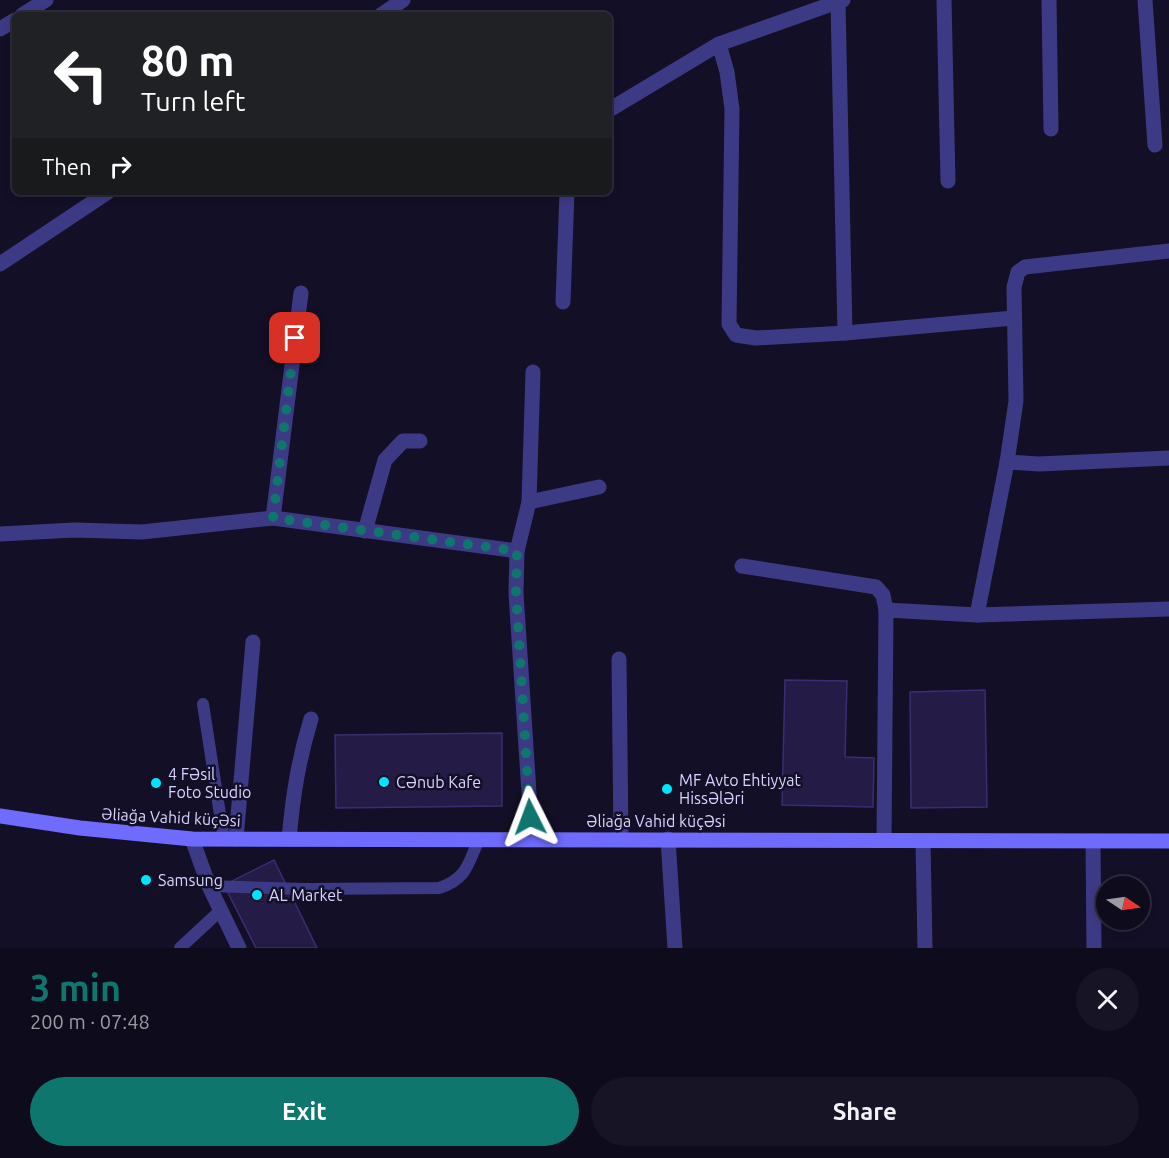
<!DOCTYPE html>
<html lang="en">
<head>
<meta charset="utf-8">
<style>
	:root { --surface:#0e0b1c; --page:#171425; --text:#f1f3f6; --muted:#9b9ba3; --line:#2e2b3b; --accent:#0f766e }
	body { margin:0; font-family:Ubuntu,sans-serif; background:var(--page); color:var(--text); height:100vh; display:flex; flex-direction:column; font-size:22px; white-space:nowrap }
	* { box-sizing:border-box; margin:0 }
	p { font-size:20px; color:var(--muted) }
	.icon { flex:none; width:33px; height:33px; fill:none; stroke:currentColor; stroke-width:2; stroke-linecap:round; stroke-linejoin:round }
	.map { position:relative; height:948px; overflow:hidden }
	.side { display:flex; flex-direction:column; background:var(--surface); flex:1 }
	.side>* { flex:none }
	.hud { position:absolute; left:12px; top:12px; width:600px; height:183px; border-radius:9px; box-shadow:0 3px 9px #0003,0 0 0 2px var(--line); background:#202124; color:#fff; overflow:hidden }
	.needle { width:39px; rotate:103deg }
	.fabs { position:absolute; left:1096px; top:876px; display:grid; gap:12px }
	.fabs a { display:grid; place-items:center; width:54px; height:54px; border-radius:50%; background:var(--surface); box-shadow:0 3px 9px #0003,0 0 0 2px var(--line); font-size:30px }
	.pin { position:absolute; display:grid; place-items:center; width:51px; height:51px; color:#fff; margin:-26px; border-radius:12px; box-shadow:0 3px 9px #0006 }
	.me { position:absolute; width:66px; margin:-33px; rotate:357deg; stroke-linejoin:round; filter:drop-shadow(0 0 4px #0008) }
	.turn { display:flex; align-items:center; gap:21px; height:126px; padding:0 30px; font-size:27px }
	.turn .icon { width:78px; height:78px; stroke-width:2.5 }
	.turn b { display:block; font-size:42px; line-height:51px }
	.then { display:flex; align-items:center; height:57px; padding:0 30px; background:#0003; gap:12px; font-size:22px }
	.round { display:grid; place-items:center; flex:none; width:63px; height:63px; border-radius:32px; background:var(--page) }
	.head { display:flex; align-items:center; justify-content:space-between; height:102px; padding:0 30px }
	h1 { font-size:36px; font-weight:700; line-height:45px; color:var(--accent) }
	.primary-button { display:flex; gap:12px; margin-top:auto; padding:12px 30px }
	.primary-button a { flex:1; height:69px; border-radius:36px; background:var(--accent); color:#fff; font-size:24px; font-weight:700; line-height:69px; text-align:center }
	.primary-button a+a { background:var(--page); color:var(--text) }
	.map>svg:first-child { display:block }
	.building { fill:#241b47; stroke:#3b2d73; stroke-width:1.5 }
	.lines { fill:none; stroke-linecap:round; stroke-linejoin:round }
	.service { stroke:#3d3a85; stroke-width:12 }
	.minor { stroke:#3d3a85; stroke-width:15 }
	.tertiary { stroke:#3d3a85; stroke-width:15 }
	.secondary { stroke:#6f6bff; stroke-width:15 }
	.route { stroke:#0f766e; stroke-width:10; stroke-dasharray:0 18 }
	.poi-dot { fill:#00e5ff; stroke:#130f26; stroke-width:2 }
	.labels { text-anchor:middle; stroke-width:5; stroke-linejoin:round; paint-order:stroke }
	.poi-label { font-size:16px; fill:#d9d4ff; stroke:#130f26; text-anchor:start }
	.street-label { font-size:16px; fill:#d9d4ff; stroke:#130f26 }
</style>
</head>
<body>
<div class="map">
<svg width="1169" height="948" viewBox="0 0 1169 948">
	<rect width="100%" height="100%" fill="#130f26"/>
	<g class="building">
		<path d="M785 680 847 681 845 757 874 758 873 807 782 805Z"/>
		<path d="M985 690 987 807 911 808 910 692Z"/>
		<path d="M502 733V806L336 808 335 735Z"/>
		<path d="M274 860 317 948H256L224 885Z"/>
	</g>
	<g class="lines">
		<g class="service">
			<path d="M203 704 224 840"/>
			<path d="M209 886 305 889 439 888C467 879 468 864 479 839"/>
			<path d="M180 948 221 910"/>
		</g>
		<g class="minor">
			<path d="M944 0 948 181"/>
			<path d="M1049 0 1051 129"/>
			<path d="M1145 0 1155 145"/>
			<path d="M838 2 845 333"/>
			<path d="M22 15 46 0"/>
			<path d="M381 15 403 0"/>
			<path d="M0 29 15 20"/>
			<path d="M719 44 727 72 732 109 729 324 736 335 756 338 845 333 1014 318"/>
			<path d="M609 110 719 44 843 0"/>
			<path d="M0 264 108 192"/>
			<path d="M563 302 567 192"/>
			<path d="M1007 462 1039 464 1169 458"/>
			<path d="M529 502 599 487"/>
			<path d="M273 518 301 293"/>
			<path d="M365 531 385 460 403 441H420"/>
			<path d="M0 534 74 530 142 532 273 518 517 551 516 593 532 839"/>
			<path d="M517 551 529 502 533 372"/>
			<path d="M742 566 876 587 883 595 886 610"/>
			<path d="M977 615 1169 609"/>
			<path d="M619 659 621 839"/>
			<path d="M236 839 253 642"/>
			<path d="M289 839C293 795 298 762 311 719"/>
			<path d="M668 839 675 948"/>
			<path d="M884 840 886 610 977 615 1007 462 1016 401 1014 287 1018 272 1025 267 1169 251"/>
			<path d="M923 841 925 948"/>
			<path d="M1093 841 1094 948"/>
		</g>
		<path class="tertiary" d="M192 839 209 886 239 948"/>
		<path class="secondary" d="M0 816 80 828 192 839 1169 841"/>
	</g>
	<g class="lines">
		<path class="route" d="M295 338 273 518 517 551 516 593 530 817"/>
	</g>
	<g class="poi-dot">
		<circle cx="384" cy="782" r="6"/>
		<circle cx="156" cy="783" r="6"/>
		<circle cx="667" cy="789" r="6"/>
		<circle cx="146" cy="880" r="6"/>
		<circle cx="257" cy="895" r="6"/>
	</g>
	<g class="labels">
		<g class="poi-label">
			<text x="168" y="780">4 Fəsil<tspan x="168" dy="18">Foto Studio</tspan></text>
			<text x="679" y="786">MF Avto Ehtiyyat<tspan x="679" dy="18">Hissələri</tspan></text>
			<text x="396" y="788">Cənub Kafe</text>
			<text x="158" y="886">Samsung</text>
			<text x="269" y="901">AL Market</text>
		</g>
		<g class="street-label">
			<text transform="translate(171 817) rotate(3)" y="6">Əliağa Vahid küçəsi</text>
			<text x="656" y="827">Əliağa Vahid küçəsi</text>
		</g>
	</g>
</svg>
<div class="fabs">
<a><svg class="needle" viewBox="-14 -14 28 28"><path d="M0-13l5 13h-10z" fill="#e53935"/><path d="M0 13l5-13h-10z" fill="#9b9ba3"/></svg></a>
</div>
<div class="pin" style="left:295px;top:338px;background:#d93025"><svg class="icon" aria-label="arrive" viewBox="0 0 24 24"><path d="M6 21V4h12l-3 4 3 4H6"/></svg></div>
<svg class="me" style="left:530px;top:817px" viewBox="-20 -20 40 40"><path d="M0-17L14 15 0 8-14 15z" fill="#0f766e" stroke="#fff" stroke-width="4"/></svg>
<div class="hud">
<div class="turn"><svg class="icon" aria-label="left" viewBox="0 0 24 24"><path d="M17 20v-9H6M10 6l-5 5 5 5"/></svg><div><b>80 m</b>Turn left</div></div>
<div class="then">Then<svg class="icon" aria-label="right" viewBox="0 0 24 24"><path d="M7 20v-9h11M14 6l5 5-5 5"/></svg></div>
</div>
</div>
<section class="side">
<div class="head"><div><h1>3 min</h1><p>200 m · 07:48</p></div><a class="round"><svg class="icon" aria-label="close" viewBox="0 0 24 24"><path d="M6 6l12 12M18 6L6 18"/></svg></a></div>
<div class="primary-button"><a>Exit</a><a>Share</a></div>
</section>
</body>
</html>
